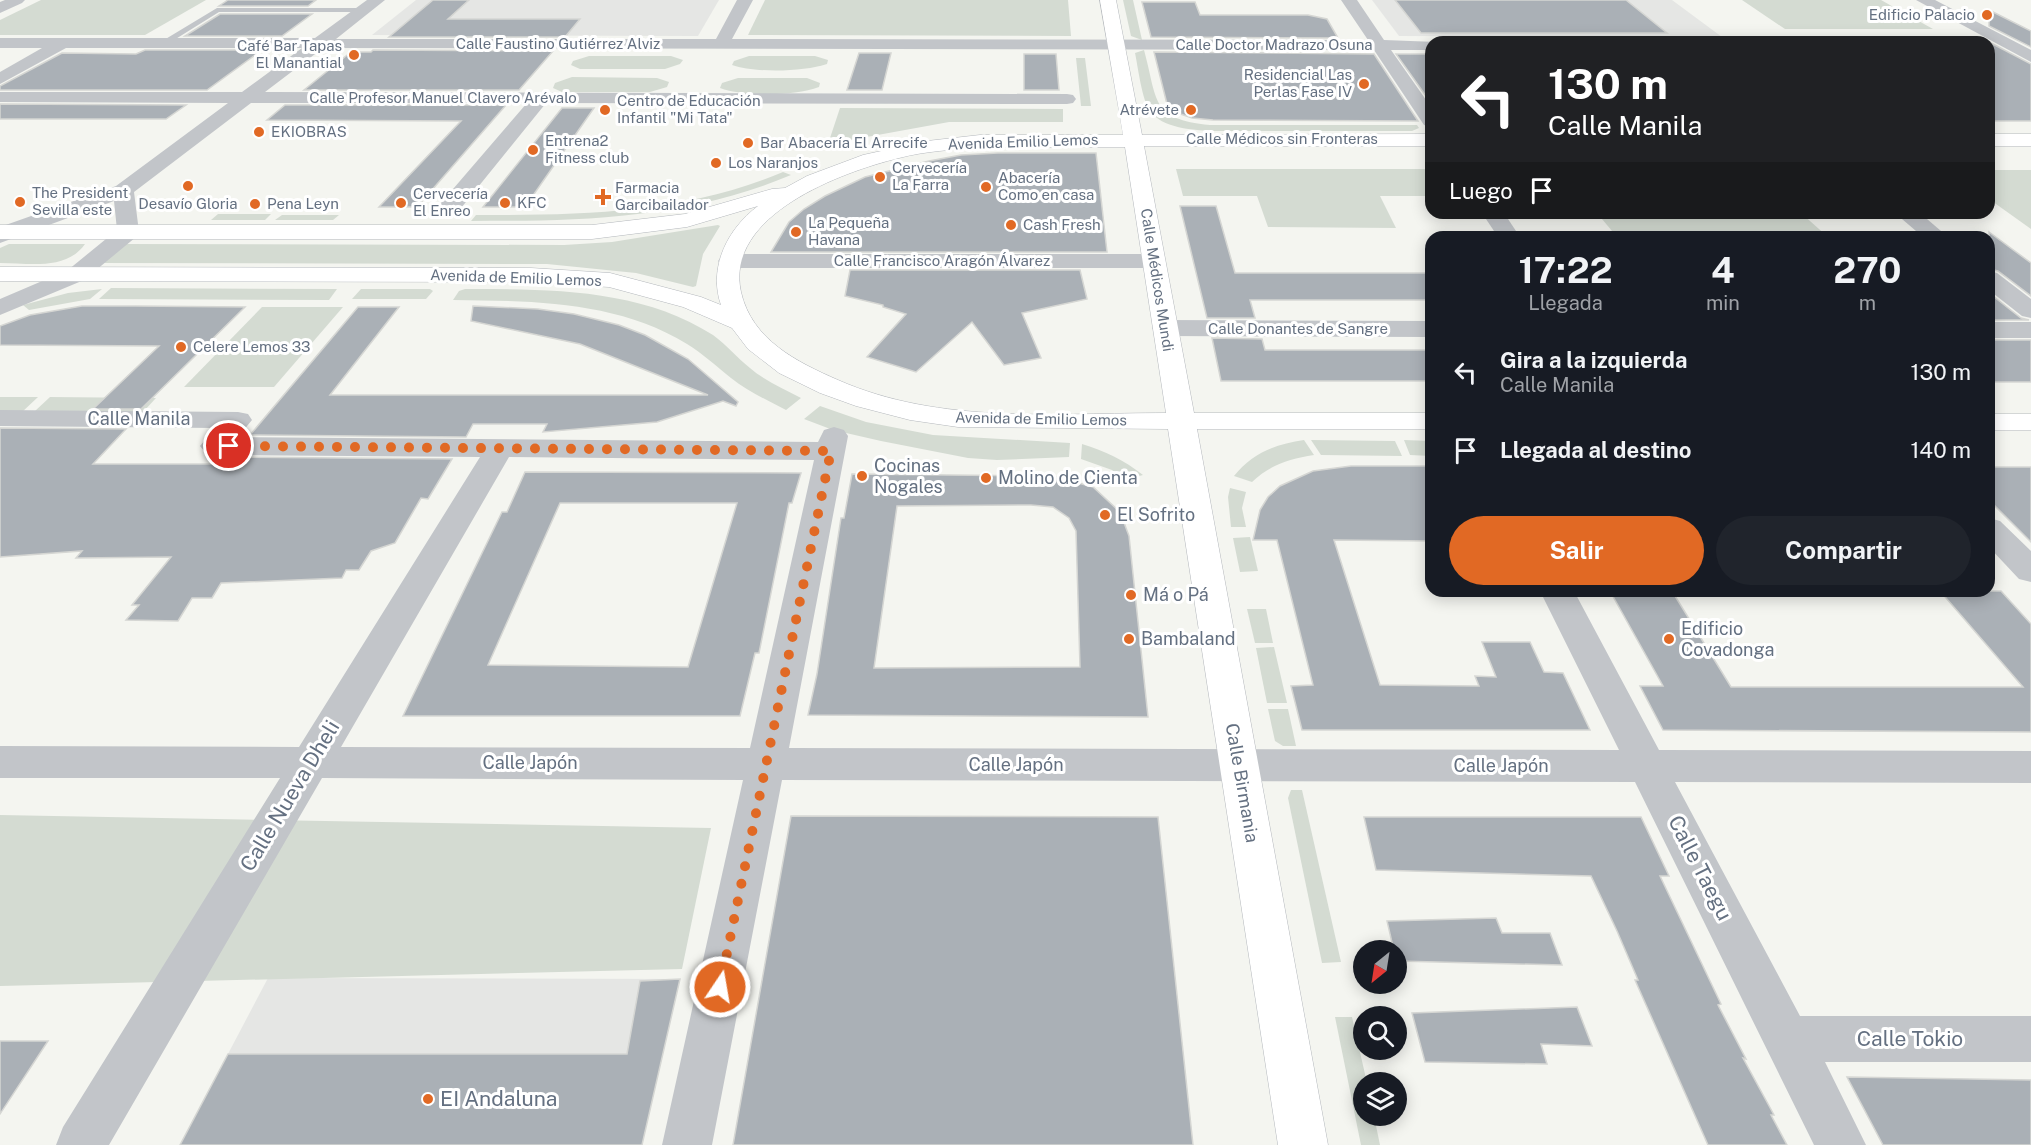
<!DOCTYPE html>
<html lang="es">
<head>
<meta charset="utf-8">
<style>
	:root { --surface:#171b24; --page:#20242c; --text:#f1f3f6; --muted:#9ea1a6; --accent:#e16924 }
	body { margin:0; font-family:"Public Sans",sans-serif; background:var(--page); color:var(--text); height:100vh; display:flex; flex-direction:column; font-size:22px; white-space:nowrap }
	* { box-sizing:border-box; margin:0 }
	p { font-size:20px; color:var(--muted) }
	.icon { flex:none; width:33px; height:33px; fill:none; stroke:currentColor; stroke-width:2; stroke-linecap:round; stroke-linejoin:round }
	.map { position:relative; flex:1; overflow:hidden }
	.panel { position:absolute; left:1425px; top:231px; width:570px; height:366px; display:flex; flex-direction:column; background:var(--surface); border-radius:18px; box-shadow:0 3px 15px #0003 }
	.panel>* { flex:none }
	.guide { position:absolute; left:1425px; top:36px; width:570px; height:183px; border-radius:18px; box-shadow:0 3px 15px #0003; background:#202124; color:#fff; overflow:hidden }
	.needle { width:39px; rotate:210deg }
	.buttons { position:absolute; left:1353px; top:940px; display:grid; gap:12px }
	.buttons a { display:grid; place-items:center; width:54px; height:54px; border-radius:50%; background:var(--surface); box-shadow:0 3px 15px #0003; font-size:30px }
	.pin { position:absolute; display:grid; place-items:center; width:51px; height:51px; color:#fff; margin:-26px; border:3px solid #fff; border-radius:50%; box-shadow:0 2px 6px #0007 }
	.me { position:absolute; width:66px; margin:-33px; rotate:12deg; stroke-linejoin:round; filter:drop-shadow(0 0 4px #0008) }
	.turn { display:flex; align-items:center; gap:21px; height:126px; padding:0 24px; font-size:27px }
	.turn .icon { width:78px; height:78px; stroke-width:2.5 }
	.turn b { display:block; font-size:42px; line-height:51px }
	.then { display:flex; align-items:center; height:57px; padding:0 24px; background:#0003; gap:12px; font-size:22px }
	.eta { display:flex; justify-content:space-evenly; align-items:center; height:102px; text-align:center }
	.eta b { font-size:36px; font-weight:700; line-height:42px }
	.action { display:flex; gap:12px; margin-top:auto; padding:12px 24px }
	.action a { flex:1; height:69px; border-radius:36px; background:var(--accent); color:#fff; font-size:24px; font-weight:700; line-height:69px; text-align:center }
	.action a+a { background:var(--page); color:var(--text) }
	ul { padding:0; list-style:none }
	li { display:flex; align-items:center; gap:18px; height:78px; padding:0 24px }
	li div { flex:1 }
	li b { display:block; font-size:22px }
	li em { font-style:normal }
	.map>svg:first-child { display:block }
	.built { fill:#e5e6e4 }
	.green { fill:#d4dbd2 }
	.building { fill:#aab0b6; stroke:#d5d6d3; stroke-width:1.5; fill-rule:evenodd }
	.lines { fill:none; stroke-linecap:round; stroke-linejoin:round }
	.secondary-casing { stroke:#b4b8bd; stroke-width:1 }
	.lane { fill:#c2c5c9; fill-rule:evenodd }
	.street { fill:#c2c5c9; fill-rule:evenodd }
	.secondary { fill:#fff; fill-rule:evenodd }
	.route { stroke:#e16924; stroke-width:10; stroke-dasharray:0 18 }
	.poi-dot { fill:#e16924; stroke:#fff; stroke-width:2 }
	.labels { text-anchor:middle; stroke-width:6; stroke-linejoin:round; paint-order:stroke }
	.far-poi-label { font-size:15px; fill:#647081; stroke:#fff; text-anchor:start }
	.far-street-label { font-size:15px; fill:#647081; stroke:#fff }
	.street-label { font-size:18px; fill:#647081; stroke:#fff }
	.poi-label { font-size:18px; fill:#647081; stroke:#fff; text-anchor:start }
	.near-street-label { font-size:21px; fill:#647081; stroke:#fff }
	.near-poi-label { font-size:21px; fill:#647081; stroke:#fff; text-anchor:start }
</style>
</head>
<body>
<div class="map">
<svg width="2031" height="1145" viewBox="0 0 2031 1145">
	<rect width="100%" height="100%" fill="#f4f5f0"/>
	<g class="built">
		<path d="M416 0H719L698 36 372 35Z"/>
		<path d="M1372 0H1672L1722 37 1399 36Z"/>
		<path d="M268 978 680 979 642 1145H180Z"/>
	</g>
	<g class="green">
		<path d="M41 0H206L145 35H0V20Z"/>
		<path d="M765 0H1068L1071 36 748 35Z"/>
		<path d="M1123 0H1133L1142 40 1131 36Z"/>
		<path d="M1742 0H1881L1933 29H1785Z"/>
		<path d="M1144 50C1158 101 1150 119 1210 125H1417L1419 128 1412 131H1211C1192 130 1162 128 1150 111 1142 100 1138 67 1135 53Z"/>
		<path d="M589 56H671L683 60 680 64 665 69H580L571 65 573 61Z"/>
		<path d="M749 56H815L828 60 827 64C803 72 755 73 732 65L734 61Z"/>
		<path d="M1076 58H1085L1091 106H1081Z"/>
		<path d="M572 77 657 78 669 82 667 87 650 92H562L553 88 555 83Z"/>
		<path d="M738 78H807L820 83 819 87C794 96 744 97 720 88L722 83Z"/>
		<path d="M840 108 1063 109V122H949L828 144Z"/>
		<path d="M1176 169H1431V196H1380L1396 228 1268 227 1257 196H1183Z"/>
		<path d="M1989 170H2031V229L1989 199Z"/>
		<path d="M783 172 791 175C686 219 583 221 471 221L476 215C583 215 682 214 783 172Z"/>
		<path d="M1597 213H1801L1828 237H1617Z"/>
		<path d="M218 214H271L265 220H211Z"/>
		<path d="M282 215H339L333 220H275Z"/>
		<path d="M718 225 720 226 703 254 696 286 693 287 636 273 547 264 96 263 120 244 564 245 612 242Z"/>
		<path d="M9 244H85C66 271 29 263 0 263V248Z"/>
		<path d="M111 288 337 289 329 300 99 299Z"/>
		<path d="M102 289 90 299 29 310 23 305 68 293Z"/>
		<path d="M361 289H430L433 291 426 299H352Z"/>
		<path d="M465 289C548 289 640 288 713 335 727 345 737 358 750 368 765 381 784 389 801 398L786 410C767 400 747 391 731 378 716 366 703 354 687 344 617 301 533 301 453 300L459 291Z"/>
		<path d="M262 307H343L274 387H184Z"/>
		<path d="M0 397H38L21 413H0Z"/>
		<path d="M50 397 156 398 143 412H34Z"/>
		<path d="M820 406 866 422 933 435 1070 443 1069 457 997 460 968 458 881 441 833 430 804 419Z"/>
		<path d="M1304 440 1314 455C1289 459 1270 465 1252 482L1234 476C1252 453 1276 444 1304 440Z"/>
		<path d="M1311 440 1395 441 1402 456 1321 455Z"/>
		<path d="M1404 440 1431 441V456L1410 455Z"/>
		<path d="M1082 444C1105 451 1124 460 1143 475L1124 480 1112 470 1081 459Z"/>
		<path d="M1230 488 1246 492 1242 508 1246 527H1231L1228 497Z"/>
		<path d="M1250 537 1258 571 1240 572 1233 538Z"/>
		<path d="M1247 609H1266L1273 643H1255Z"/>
		<path d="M1274 647 1287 703H1267L1256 648Z"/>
		<path d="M1268 709H1288L1296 746H1283L1275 741Z"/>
		<path d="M1291 790H1302L1341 962 1322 963 1288 798Z"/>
		<path d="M0 815 711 828 682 969 0 986Z"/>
		<path d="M1335 1017H1352L1367 1083H1364V1116H1374L1380 1145H1361Z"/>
	</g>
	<g class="building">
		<path d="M228 0H316L308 6H219Z"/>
		<path d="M433 0H469L448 19H580L565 37H389Z"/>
		<path d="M1395 0H1626L1667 33H1421Z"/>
		<path d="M1142 2H1195L1200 15H1308L1327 19 1338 38 1151 37Z"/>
		<path d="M1989 10 2031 31V47L1989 26Z"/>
		<path d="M220 14H312L282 36H185Z"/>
		<path d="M1989 42 2031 64V121H1989Z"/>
		<path d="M145 50H262L207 90H0V86L62 53 136 54Z"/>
		<path d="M373 50 553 51 519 90H304L351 52H371Z"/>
		<path d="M1154 52 1374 54 1418 121 1213 120 1192 118 1175 112 1167 104Z"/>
		<path d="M859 53H891L882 90H847Z"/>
		<path d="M1024 54H1056L1059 90H1024Z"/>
		<path d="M1396 54H1431V103Z"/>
		<path d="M0 104 186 105 166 119H0Z"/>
		<path d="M285 105H506L417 207H379L461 121 267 120Z"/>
		<path d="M562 108H594L525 207H483Z"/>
		<path d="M998 153H1096L1107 252H771L789 222 804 209 825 196 865 177 929 161 961 155Z"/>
		<path d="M1180 206H1216L1235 273H1431V300H1250L1255 318H1207Z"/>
		<path d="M1989 232 2031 263V296L1998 271 1989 269Z"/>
		<path d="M850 270H1080L1087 299 1022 313 1041 358 1004 365 972 322 916 372 867 357 906 314 883 307V305L845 296Z"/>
		<path d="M1989 293 2021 318 2029 320H1989Z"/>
		<path d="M82 306H135L245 307 141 409H93L159 346 0 345V326L30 315Z"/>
		<path d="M473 306 538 309 574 314 619 325 645 335 688 359 738 402 736 406 723 401 657 422 543 432 547 424H473L466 437 250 435 358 307H399L330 395H708L580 344 471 321Z"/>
		<path d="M1212 338 1262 339 1265 350H1431V381H1221Z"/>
		<rect x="1989" y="340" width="42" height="42"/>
		<path d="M0 428 126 429 93 464H225L231 457 452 459 428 499 421 498 395 543 371 551 359 570H346L342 578 221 583 212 598H192L178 621 126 620 139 605H132L171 557 76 558 82 551 0 557Z"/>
		<path d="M1431 466V541L1334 540 1380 685 1479 686 1475 676 1496 677 1482 642H1530L1544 672 1563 673 1590 730H1302L1291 686 1313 685 1277 540H1253L1260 510 1268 497 1280 486 1313 471 1351 466Z"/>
		<path d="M1989 467H2031V542L1989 500Z"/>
		<path d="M525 472 801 473 792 503H789L759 653H755L740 716H403L502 512H507ZM560 503H737L688 667 488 665Z"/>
		<path d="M852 474 1053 476 1093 487 1120 512 1129 536 1148 717 808 715 817 674 841 518H844ZM1031 505 1053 507 1069 518 1076 531 1080 667 874 668 897 506Z"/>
		<path d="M1610 591H1672L1731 687H2023L1940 591H2001L2031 624V732L1663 730 1640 686H1663Z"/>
		<path d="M791 816 1158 817 1193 1145H733Z"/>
		<path d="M1364 817H1641L1669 876H1660L1721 1004 1718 1005 1746 1059 1743 1058 1774 1115H1771L1787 1145H1708L1635 980H1638L1617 931 1591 876 1376 870Z"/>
		<path d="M1496 918 1502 933H1550L1562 965 1397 961 1396 951H1394L1387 921Z"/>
		<path d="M680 979 642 1145H180L228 1054H627L640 981Z"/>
		<path d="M1577 1007 1592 1046 1541 1044 1547 1064 1425 1062 1412 1013Z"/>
		<path d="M0 1041H48L0 1114Z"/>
		<path d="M1847 1077 2031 1080V1145H1883Z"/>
	</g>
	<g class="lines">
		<g class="secondary-casing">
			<g id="secondary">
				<path d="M1100 0H1116L1142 135 1431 134V146H1144L1194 413H1431V429H1197L1328 1145H1278L1168 429 958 427 910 420 856 406 820 393 779 373 748 349 732 328 683 307 609 287 531 282 0 281V267L531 268 610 273 701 297 721 305C708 268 727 229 758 206L687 227 592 239H0V225H592L685 214 772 189 785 188 807 176 863 155 927 141 980 135H1123ZM980 147H1125L1166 413C1057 413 940 425 838 380 797 362 752 340 741 292 724 215 842 172 899 158 925 151 953 150 980 147Z"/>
				<rect x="1989" y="134" width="42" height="12"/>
				<rect x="1989" y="414" width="42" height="16"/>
			</g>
		</g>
		<path class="lane" d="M217 8H364L368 10 364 12H219L166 45 159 43Z"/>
		<g class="street">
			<path d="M5 0H25L22 3 0 13V2Z"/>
			<path d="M367 0H385L336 39H716L737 0H753L732 39 1368 40 1341 0H1357L1384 40 1437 42H1431V50H1391L1431 107V127L1424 125 1374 50 323 48 265 92 1067 94 1073 95 1076 99 1073 103 1067 104 546 103 457 213 449 214 441 213 438 208 441 203 527 103H251L134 192 139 232 136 237 84 280 0 315V299L68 270 117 230 114 201 0 243V227L116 186 228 103 0 102V92H242L302 48H66L0 84V72L42 48H0V38H315Z"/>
			<path d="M1916 0H1935L2031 50V62Z"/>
			<path d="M1482 213H1504L1520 237H1498Z"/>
			<path d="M1895 213H1920L1948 237H1923Z"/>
			<path d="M730 254H1154L1162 256 1166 261 1162 266 1154 268H730L722 266 718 261 722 256Z"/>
			<path d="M1989 271 1997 273 2031 299V318L2022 316 1989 290Z"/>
			<path d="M1165 320 1431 321V337L1165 336 1156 333 1152 328 1156 323Z"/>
			<rect x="1989" y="322" width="42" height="16"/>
			<path d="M0 410 238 412 248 414 252 420 238 437 818 442 824 430 834 427 844 430 848 436 789 748 1619 750 1540 591H1574L1659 750 2031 751V783L1675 782 1800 1016H2031V1062H1825L1866 1145H1814L1635 782 782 780 712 1145H662L743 780 322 778 109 1145H56L63 1127 280 778H0V746L299 747 480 457 215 455 205 452 200 446 215 428 0 426ZM509 457 814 460 750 748 341 747Z"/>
			<path d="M1989 518 2000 521 2031 551V582L2019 579 1989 547Z"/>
		</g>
		<use href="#secondary" class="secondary"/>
	</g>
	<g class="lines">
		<path class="route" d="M229 446 831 451 720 987"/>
	</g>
	<g class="poi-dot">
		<circle cx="1987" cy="15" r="6"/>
		<circle cx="354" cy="55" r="6"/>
		<circle cx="1364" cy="84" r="6"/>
		<circle cx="605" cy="110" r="6"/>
		<circle cx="1191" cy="110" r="6"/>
		<circle cx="259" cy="132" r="6"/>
		<circle cx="748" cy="143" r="6"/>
		<circle cx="533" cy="150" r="6"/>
		<circle cx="716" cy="163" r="6"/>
		<circle cx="880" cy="177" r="6"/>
		<circle cx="188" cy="186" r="6"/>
		<circle cx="986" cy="187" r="6"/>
		<path d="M600 188h6v6h6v6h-6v6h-6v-6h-6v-6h6z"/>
		<circle cx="20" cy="202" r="6"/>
		<circle cx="401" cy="203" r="6"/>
		<circle cx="505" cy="203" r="6"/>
		<circle cx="255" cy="204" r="6"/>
		<circle cx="1011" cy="225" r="6"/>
		<circle cx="796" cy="232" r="6"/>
		<circle cx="181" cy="347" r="6"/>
		<circle cx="862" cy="476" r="6"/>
		<circle cx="986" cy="478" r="6"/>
		<circle cx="1105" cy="515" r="6"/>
		<circle cx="1131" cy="595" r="6"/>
		<circle cx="1129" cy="639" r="6"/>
		<circle cx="1669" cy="639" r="6"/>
		<circle cx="428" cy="1099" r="6"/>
	</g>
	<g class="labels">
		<g class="far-poi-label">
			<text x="1975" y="20" text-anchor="end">Edificio Palacio</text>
			<text x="342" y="51" text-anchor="end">Café Bar Tapas<tspan x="342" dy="17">El Manantial</tspan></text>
			<text x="1352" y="80" text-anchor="end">Residencial Las<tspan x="1352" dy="17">Perlas Fase IV</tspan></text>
			<text x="617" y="106">Centro de Educación<tspan x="617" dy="17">Infantil "Mi Tata"</tspan></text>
			<text x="1179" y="115" text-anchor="end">Atrévete</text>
			<text x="271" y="137">EKIOBRAS</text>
			<text x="545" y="146">Entrena2<tspan x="545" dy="17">Fitness club</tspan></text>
			<text x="760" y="148">Bar Abacería El Arrecife</text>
			<text x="728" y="168">Los Naranjos</text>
			<text x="892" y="173">Cervecería<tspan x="892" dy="17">La Farra</tspan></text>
			<text x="998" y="183">Abacería<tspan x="998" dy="17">Como en casa</tspan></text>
			<text x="615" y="193">Farmacia<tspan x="615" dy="17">Garcibailador</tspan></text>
			<text x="32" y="198">The President<tspan x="32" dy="17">Sevilla este</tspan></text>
			<text x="413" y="199">Cervecería<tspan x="413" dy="17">El Enreo</tspan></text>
			<text x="517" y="208">KFC</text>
			<text x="188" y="209" text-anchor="middle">Desavío Gloria</text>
			<text x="267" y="209">Pena Leyn</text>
			<text x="808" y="228">La Pequeña<tspan x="808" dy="17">Havana</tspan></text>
			<text x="1023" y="230">Cash Fresh</text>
			<text x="193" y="352">Celere Lemos 33</text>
		</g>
		<g class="far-street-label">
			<text x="558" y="49">Calle Faustino Gutiérrez Alviz</text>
			<text x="1274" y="50">Calle Doctor Madrazo Osuna</text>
			<text x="443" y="103">Calle Profesor Manuel Clavero Arévalo</text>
			<text x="1282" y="144">Calle Médicos sin Fronteras</text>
			<text transform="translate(1023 142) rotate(-2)" y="5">Avenida Emilio Lemos</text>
			<text x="942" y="266">Calle Francisco Aragón Álvarez</text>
			<text transform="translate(516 278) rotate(2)" y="5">Avenida de Emilio Lemos</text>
			<text transform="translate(1157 280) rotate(81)" y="5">Calle Médicos Mundi</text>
			<text x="1298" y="334">Calle Donantes de Sangre</text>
			<text transform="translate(1041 419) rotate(1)" y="5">Avenida de Emilio Lemos</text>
		</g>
		<g class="street-label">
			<text x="139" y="425">Calle Manila</text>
			<text x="530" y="769">Calle Japón</text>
			<text x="1016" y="771">Calle Japón</text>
			<text x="1501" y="772">Calle Japón</text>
			<text transform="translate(1242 783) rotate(80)" y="6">Calle Birmania</text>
		</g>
		<g class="poi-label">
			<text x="874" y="472">Cocinas<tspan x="874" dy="21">Nogales</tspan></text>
			<text x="998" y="484">Molino de Cienta</text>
			<text x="1117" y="521">El Sofrito</text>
			<text x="1143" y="601">Má o Pá</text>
			<text x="1681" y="635">Edificio<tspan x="1681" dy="21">Covadonga</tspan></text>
			<text x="1141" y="645">Bambaland</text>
		</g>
		<g class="near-street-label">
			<text transform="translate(290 796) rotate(-59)" y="7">Calle Nueva Dheli</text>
			<text transform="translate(1700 868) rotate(63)" y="7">Calle Taegu</text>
			<text x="1910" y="1046">Calle Tokio</text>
		</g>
		<g class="near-poi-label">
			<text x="440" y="1106">EI Andaluna</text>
		</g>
	</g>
</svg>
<div class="buttons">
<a><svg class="needle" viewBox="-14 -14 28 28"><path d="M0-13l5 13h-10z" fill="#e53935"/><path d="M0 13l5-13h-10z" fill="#9ea1a6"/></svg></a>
<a><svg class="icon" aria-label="search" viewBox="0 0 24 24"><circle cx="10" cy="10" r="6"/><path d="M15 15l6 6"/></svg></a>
<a><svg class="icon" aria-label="layers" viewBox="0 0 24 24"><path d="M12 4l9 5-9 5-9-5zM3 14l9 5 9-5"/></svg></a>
</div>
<div class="pin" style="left:229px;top:446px;background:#d93025"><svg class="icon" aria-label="arrive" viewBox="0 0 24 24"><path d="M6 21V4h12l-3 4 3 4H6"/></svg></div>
<svg class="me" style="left:720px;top:987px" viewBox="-20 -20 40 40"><circle r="17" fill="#e16924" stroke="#fff" stroke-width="3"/><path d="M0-11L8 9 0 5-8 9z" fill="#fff"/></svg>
<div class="guide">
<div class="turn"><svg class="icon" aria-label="left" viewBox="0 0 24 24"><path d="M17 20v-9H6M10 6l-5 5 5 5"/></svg><div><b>130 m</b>Calle Manila</div></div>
<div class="then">Luego<svg class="icon" aria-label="arrive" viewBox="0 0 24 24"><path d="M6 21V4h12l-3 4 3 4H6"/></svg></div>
</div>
<section class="panel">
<div class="eta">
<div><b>17:22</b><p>Llegada</p></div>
<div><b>4</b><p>min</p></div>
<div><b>270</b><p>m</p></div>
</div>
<ul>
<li><svg class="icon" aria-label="left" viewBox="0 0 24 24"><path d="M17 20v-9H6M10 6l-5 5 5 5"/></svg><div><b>Gira a la izquierda</b><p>Calle Manila</p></div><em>130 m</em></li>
<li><svg class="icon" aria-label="arrive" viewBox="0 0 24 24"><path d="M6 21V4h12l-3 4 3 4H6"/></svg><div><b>Llegada al destino</b></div><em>140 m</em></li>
</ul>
<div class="action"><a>Salir</a><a>Compartir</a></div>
</section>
</div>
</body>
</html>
